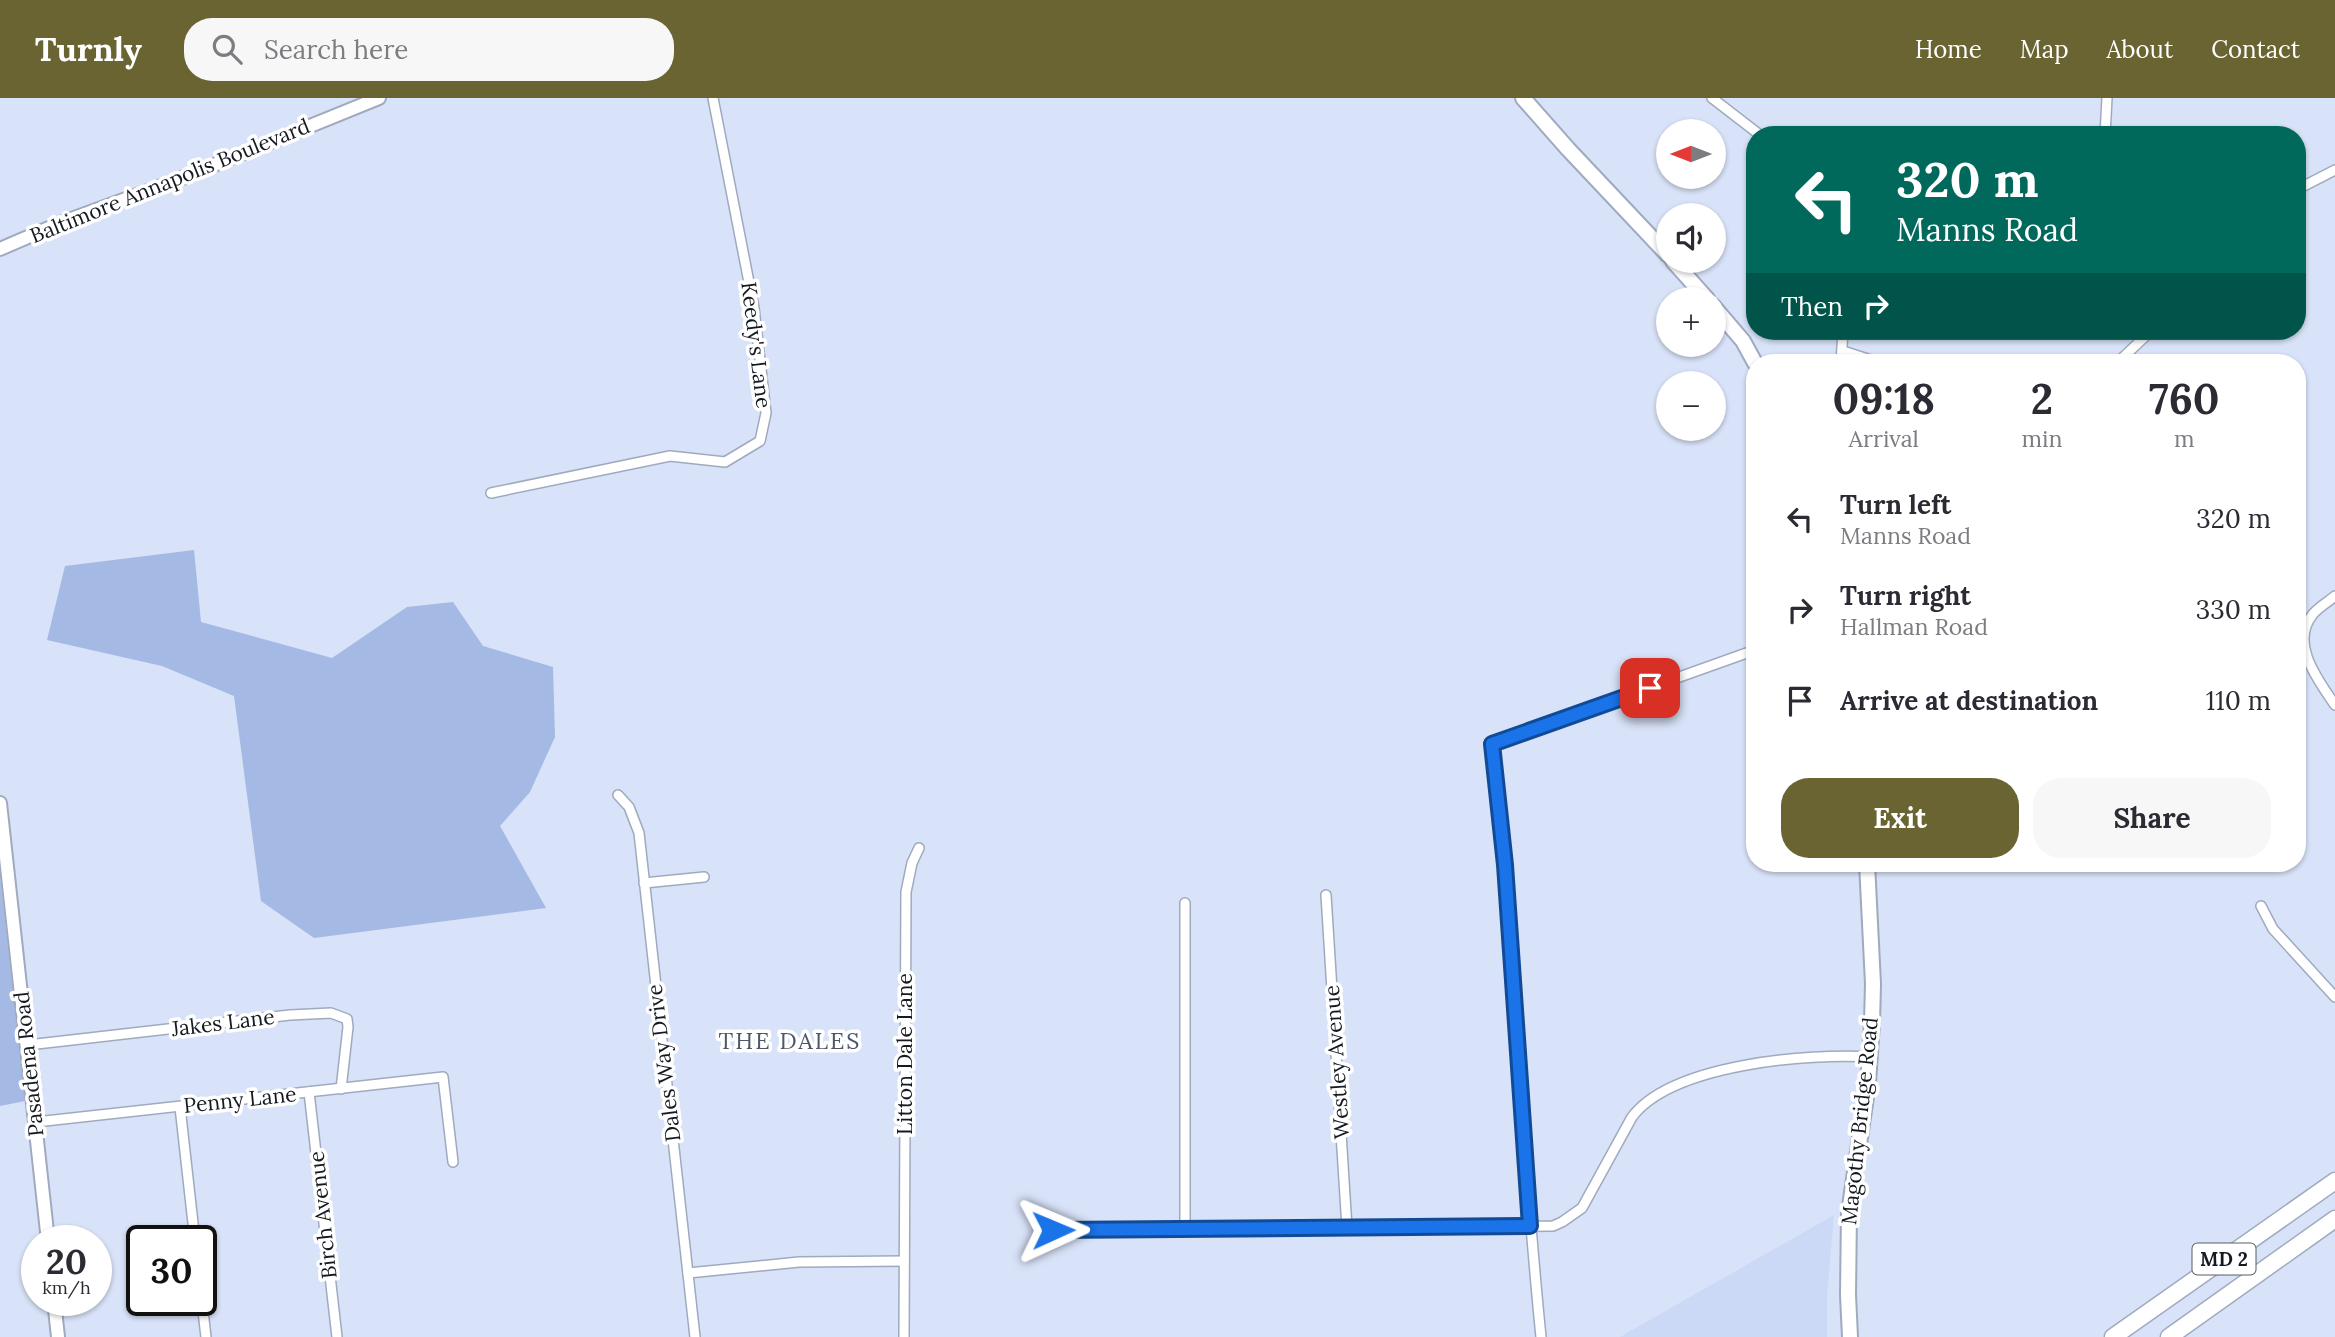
<!DOCTYPE html>
<html lang="en">
<head>
<meta charset="utf-8">
<style>
	:root { --surface:#fff; --page:#f7f7f7; --text:#2b2b33; --muted:#7c7c81; --accent:#696431 }
	body { margin:0; font-family:Lora,serif; background:var(--page); color:var(--text); height:100vh; display:flex; flex-direction:column; font-size:26px; white-space:nowrap }
	* { box-sizing:border-box; margin:0 }
	p { font-size:23px; color:var(--muted) }
	.icon { flex:none; width:38px; height:38px; fill:none; stroke:currentColor; stroke-width:2; stroke-linecap:round; stroke-linejoin:round }
	.map { position:relative; flex:1; overflow:hidden }
	.sheet { position:absolute; left:1746px; top:256px; width:560px; height:518px; display:flex; flex-direction:column; background:var(--surface); border-radius:28px; box-shadow:0 2px 5px #0004 }
	.sheet>* { flex:none }
	.hud { position:absolute; left:1746px; top:28px; width:560px; height:214px; border-radius:28px; box-shadow:0 2px 5px #0004; background:#00695c; color:#fff; overflow:hidden }
	.needle { width:46px; rotate:270deg }
	.fabs { position:absolute; left:1656px; top:21px; display:grid; gap:14px }
	.fabs a { display:grid; place-items:center; width:70px; height:70px; border-radius:50%; background:var(--surface); box-shadow:0 2px 5px #0004; font-size:35px }
	.speed { position:absolute; left:21px; top:1127px; display:flex; gap:14px; font-size:35px; font-weight:700; text-align:center }
	.speed>* { display:grid; place-content:center; width:91px; height:91px; border-radius:50%; background:var(--surface); box-shadow:0 2px 5px #0004; line-height:1 }
	.speed small { font-size:18px; font-weight:400 }
	.speed .limit { border:4px solid #111; border-radius:10px; background:#fff; color:#111 }
	.pin { position:absolute; display:grid; place-items:center; width:60px; height:60px; color:#fff; margin:-30px; border-radius:14px; box-shadow:0 4px 10px #0006 }
	.me { position:absolute; width:77px; margin:-38px; rotate:89deg; stroke-linejoin:round; filter:drop-shadow(0 0 5px #0008) }
	.turn { display:flex; align-items:center; gap:24px; height:147px; padding:0 35px; font-size:32px }
	.turn .icon { width:91px; height:91px; stroke-width:2.5 }
	.turn b { display:block; font-size:49px; line-height:60px }
	.then { display:flex; align-items:center; height:66px; padding:0 35px; background:#0003; gap:14px; font-size:26px }
	.eta { display:flex; justify-content:space-evenly; align-items:center; height:119px; text-align:center }
	.eta b { font-size:42px; font-weight:700; line-height:49px }
	.button { display:flex; gap:14px; margin-top:auto; padding:14px 35px }
	.button a { flex:1; height:80px; border-radius:28px; background:var(--accent); color:#fff; font-size:28px; font-weight:700; line-height:80px; text-align:center }
	.button a+a { background:var(--page); color:var(--text) }
	ul { padding:0; list-style:none }
	li { display:flex; align-items:center; gap:21px; height:91px; padding:0 35px }
	li div { flex:1 }
	li b { display:block; font-size:26px }
	li em { font-style:normal }
	header { display:flex; align-items:center; gap:42px; box-sizing:border-box; height:98px; padding:0 35px; background:var(--accent); color:#fff }
	header strong { font-size:33px }
	nav { display:flex; gap:38px; margin-inline-start:auto; font-size:24px }
	.search { width:490px; height:63px; background:var(--page); display:flex; align-items:center; gap:18px; box-sizing:border-box; padding:0 24px; border-radius:28px; color:var(--muted); font-size:26px }
	.map>svg:first-child { display:block }
	.built { fill:#cbd9f6 }
	.green { fill:#a4b9e3 }
	.lines { fill:none; stroke-linecap:round; stroke-linejoin:round }
	.street-casing { stroke:#a0aabf; stroke-width:12 }
	.secondary-casing { stroke:#a0aabf; stroke-width:16 }
	.primary-casing { stroke:#a0aabf; stroke-width:18 }
	.highway-casing { stroke:#a0aabf; stroke-width:19 }
	.street { stroke:#fff; stroke-width:9 }
	.secondary { stroke:#fff; stroke-width:12 }
	.primary { stroke:#fff; stroke-width:14 }
	.highway { stroke:#fff; stroke-width:16 }
	.route-casing { stroke:#114b97; stroke-width:18 }
	.route { stroke:#1a73e8; stroke-width:12 }
	.labels { text-anchor:middle; stroke-width:7; stroke-linejoin:round; paint-order:stroke }
	.shield { fill:#fff; stroke:#5b5e63; stroke-width:2 }
	.shield-label { font-size:19px; font-weight:bold; fill:#151920 }
	.street-label { font-size:21px; fill:#151920; stroke:#fff }
	.neighbourhood-label { font-size:23px; letter-spacing:2px; fill:#4e576a; stroke:#fff }
</style>
</head>
<body>
<header>
<strong>Turnly</strong>
<div class="search"><svg class="icon" aria-label="search" viewBox="0 0 24 24"><circle cx="10" cy="10" r="6"/><path d="M15 15l6 6"/></svg>Search here</div>
<nav><a>Home</a><a>Map</a><a>About</a><a>Contact</a></nav>
</header>
<div class="map">
<svg width="2335" height="1239" viewBox="0 0 2335 1239">
	<rect width="100%" height="100%" fill="#d8e2f8"/>
	<path class="built" d="M1834 1117 1827 1197V1239H1620Z"/>
	<g class="green">
		<path d="M194 452 201 524 332 560 407 509 453 504 483 548 553 569 555 639 530 694 500 728 546 810 314 840 261 803 234 598 162 568 47 542 65 468Z"/>
		<path d="M0 778 25 1003 0 1008Z"/>
	</g>
	<g class="lines">
		<g class="street-casing">
			<g id="street">
				<path d="M1712 0 1760 37"/>
				<path d="M2105 37 2107 0"/>
				<path d="M2298 91 2335 72"/>
				<path d="M1843 253 1877 264"/>
				<path d="M1841 264 1843 233"/>
				<path d="M2118 264 2151 233"/>
				<path d="M491 395 670 358 725 364 760 343 766 315 754 210 713 0"/>
				<path d="M2335 498C2328 504 2319 509 2313 516 2289 545 2318 582 2335 607"/>
				<path d="M618 697 629 709 639 735 695 1239"/>
				<path d="M644 785 704 779"/>
				<path d="M1326 797 1347 1130"/>
				<path d="M2261 808 2273 831 2335 899"/>
				<path d="M28 947 290 917 331 915 347 921 348 929 341 991"/>
				<path d="M309 994 337 1239"/>
				<path d="M180 1009 195 1143"/>
				<path d="M36 1024 443 979 453 1064"/>
				<path d="M1185 1130V805"/>
				<path d="M1053 1132 1553 1128 1562 1124 1582 1110 1632 1019C1672 966 1809 955 1871 959"/>
				<path d="M688 1175 799 1164 904 1163"/>
				<path d="M201 1196 206 1239"/>
				<path d="M904 1239 906 794 912 765 919 750"/>
				<path d="M1541 1239C1521 1042 1513 843 1492 646L1755 552"/>
			</g>
		</g>
		<g class="secondary-casing">
			<g id="secondary">
				<path d="M0 151 58 126 167 86 379 0"/>
				<path d="M0 705 48 1143"/>
				<path d="M54 1202 58 1239"/>
			</g>
		</g>
		<g class="primary-casing">
			<g id="primary">
				<path d="M1523 0 1568 51 1668 157"/>
				<path d="M1673 163 1707 201"/>
				<path d="M1713 208 1743 243 1755 265"/>
				<path d="M1850 1239 1848 1197 1849 1115 1868 985 1872 925 1873 886 1867 765"/>
			</g>
		</g>
		<g class="highway-casing">
			<g id="highway">
				<path d="M2113 1239 2335 1083"/>
				<path d="M2169 1239 2335 1121"/>
			</g>
		</g>
		<use href="#street" class="street"/>
		<use href="#secondary" class="secondary"/>
		<use href="#primary" class="primary"/>
		<use href="#highway" class="highway"/>
	</g>
	<g class="lines">
		<g class="route-casing">
			<path id="route" d="M1053 1132 1530 1128 1505 767 1492 646 1650 590"/>
		</g>
		<use href="#route" class="route"/>
	</g>
	<g class="labels">
		<rect class="shield" x="2192.5" y="1145.5" width="63" height="31" rx="5"/>
		<g class="shield-label">
			<text x="2224" y="1168">MD 2</text>
		</g>
		<g class="street-label">
			<text transform="translate(170 83) rotate(-22)" y="7">Baltimore Annapolis Boulevard</text>
			<text transform="translate(756 247) rotate(83)" y="7">Keedy's Lane</text>
			<text transform="translate(223 925) rotate(-7)" y="7">Jakes Lane</text>
			<text transform="translate(905 956) rotate(-90)" y="7">Litton Dale Lane</text>
			<text transform="translate(1337 964) rotate(-94)" y="7">Westley Avenue</text>
			<text transform="translate(664 965) rotate(-97)" y="7">Dales Way Drive</text>
			<text transform="translate(29 966) rotate(-96)" y="7">Pasadena Road</text>
			<text transform="translate(240 1002) rotate(-6)" y="7">Penny Lane</text>
			<text transform="translate(1860 1023) rotate(-84)" y="7">Magothy Bridge Road</text>
			<text transform="translate(323 1117) rotate(-96)" y="7">Birch Avenue</text>
		</g>
		<g class="neighbourhood-label">
			<text x="790" y="951">THE DALES</text>
		</g>
	</g>
</svg>
<div class="fabs">
<a><svg class="needle" viewBox="-14 -14 28 28"><path d="M0-13l5 13h-10z" fill="#e53935"/><path d="M0 13l5-13h-10z" fill="#7c7c81"/></svg></a>
<a><svg class="icon" aria-label="sound" viewBox="0 0 24 24"><path d="M4 9h4l5-4v14l-5-4H4zM17 9q2 3 0 6"/></svg></a>
<a>+</a>
<a>−</a>
</div>
<div class="speed"><div>20<small>km/h</small></div><div class="limit">30</div></div>
<div class="pin" style="left:1650px;top:590px;background:#d93025"><svg class="icon" aria-label="arrive" viewBox="0 0 24 24"><path d="M6 21V4h12l-3 4 3 4H6"/></svg></div>
<svg class="me" style="left:1053px;top:1132px" viewBox="-20 -20 40 40"><path d="M0-17L14 15 0 8-14 15z" fill="#1a73e8" stroke="#fff" stroke-width="4"/></svg>
<div class="hud">
<div class="turn"><svg class="icon" aria-label="left" viewBox="0 0 24 24"><path d="M17 20v-9H6M10 6l-5 5 5 5"/></svg><div><b>320 m</b>Manns Road</div></div>
<div class="then">Then<svg class="icon" aria-label="right" viewBox="0 0 24 24"><path d="M7 20v-9h11M14 6l5 5-5 5"/></svg></div>
</div>
<section class="sheet">
<div class="eta">
<div><b>09:18</b><p>Arrival</p></div>
<div><b>2</b><p>min</p></div>
<div><b>760</b><p>m</p></div>
</div>
<ul>
<li><svg class="icon" aria-label="left" viewBox="0 0 24 24"><path d="M17 20v-9H6M10 6l-5 5 5 5"/></svg><div><b>Turn left</b><p>Manns Road</p></div><em>320 m</em></li>
<li><svg class="icon" aria-label="right" viewBox="0 0 24 24"><path d="M7 20v-9h11M14 6l5 5-5 5"/></svg><div><b>Turn right</b><p>Hallman Road</p></div><em>330 m</em></li>
<li><svg class="icon" aria-label="arrive" viewBox="0 0 24 24"><path d="M6 21V4h12l-3 4 3 4H6"/></svg><div><b>Arrive at destination</b></div><em>110 m</em></li>
</ul>
<div class="button"><a>Exit</a><a>Share</a></div>
</section>
</div>
</body>
</html>
